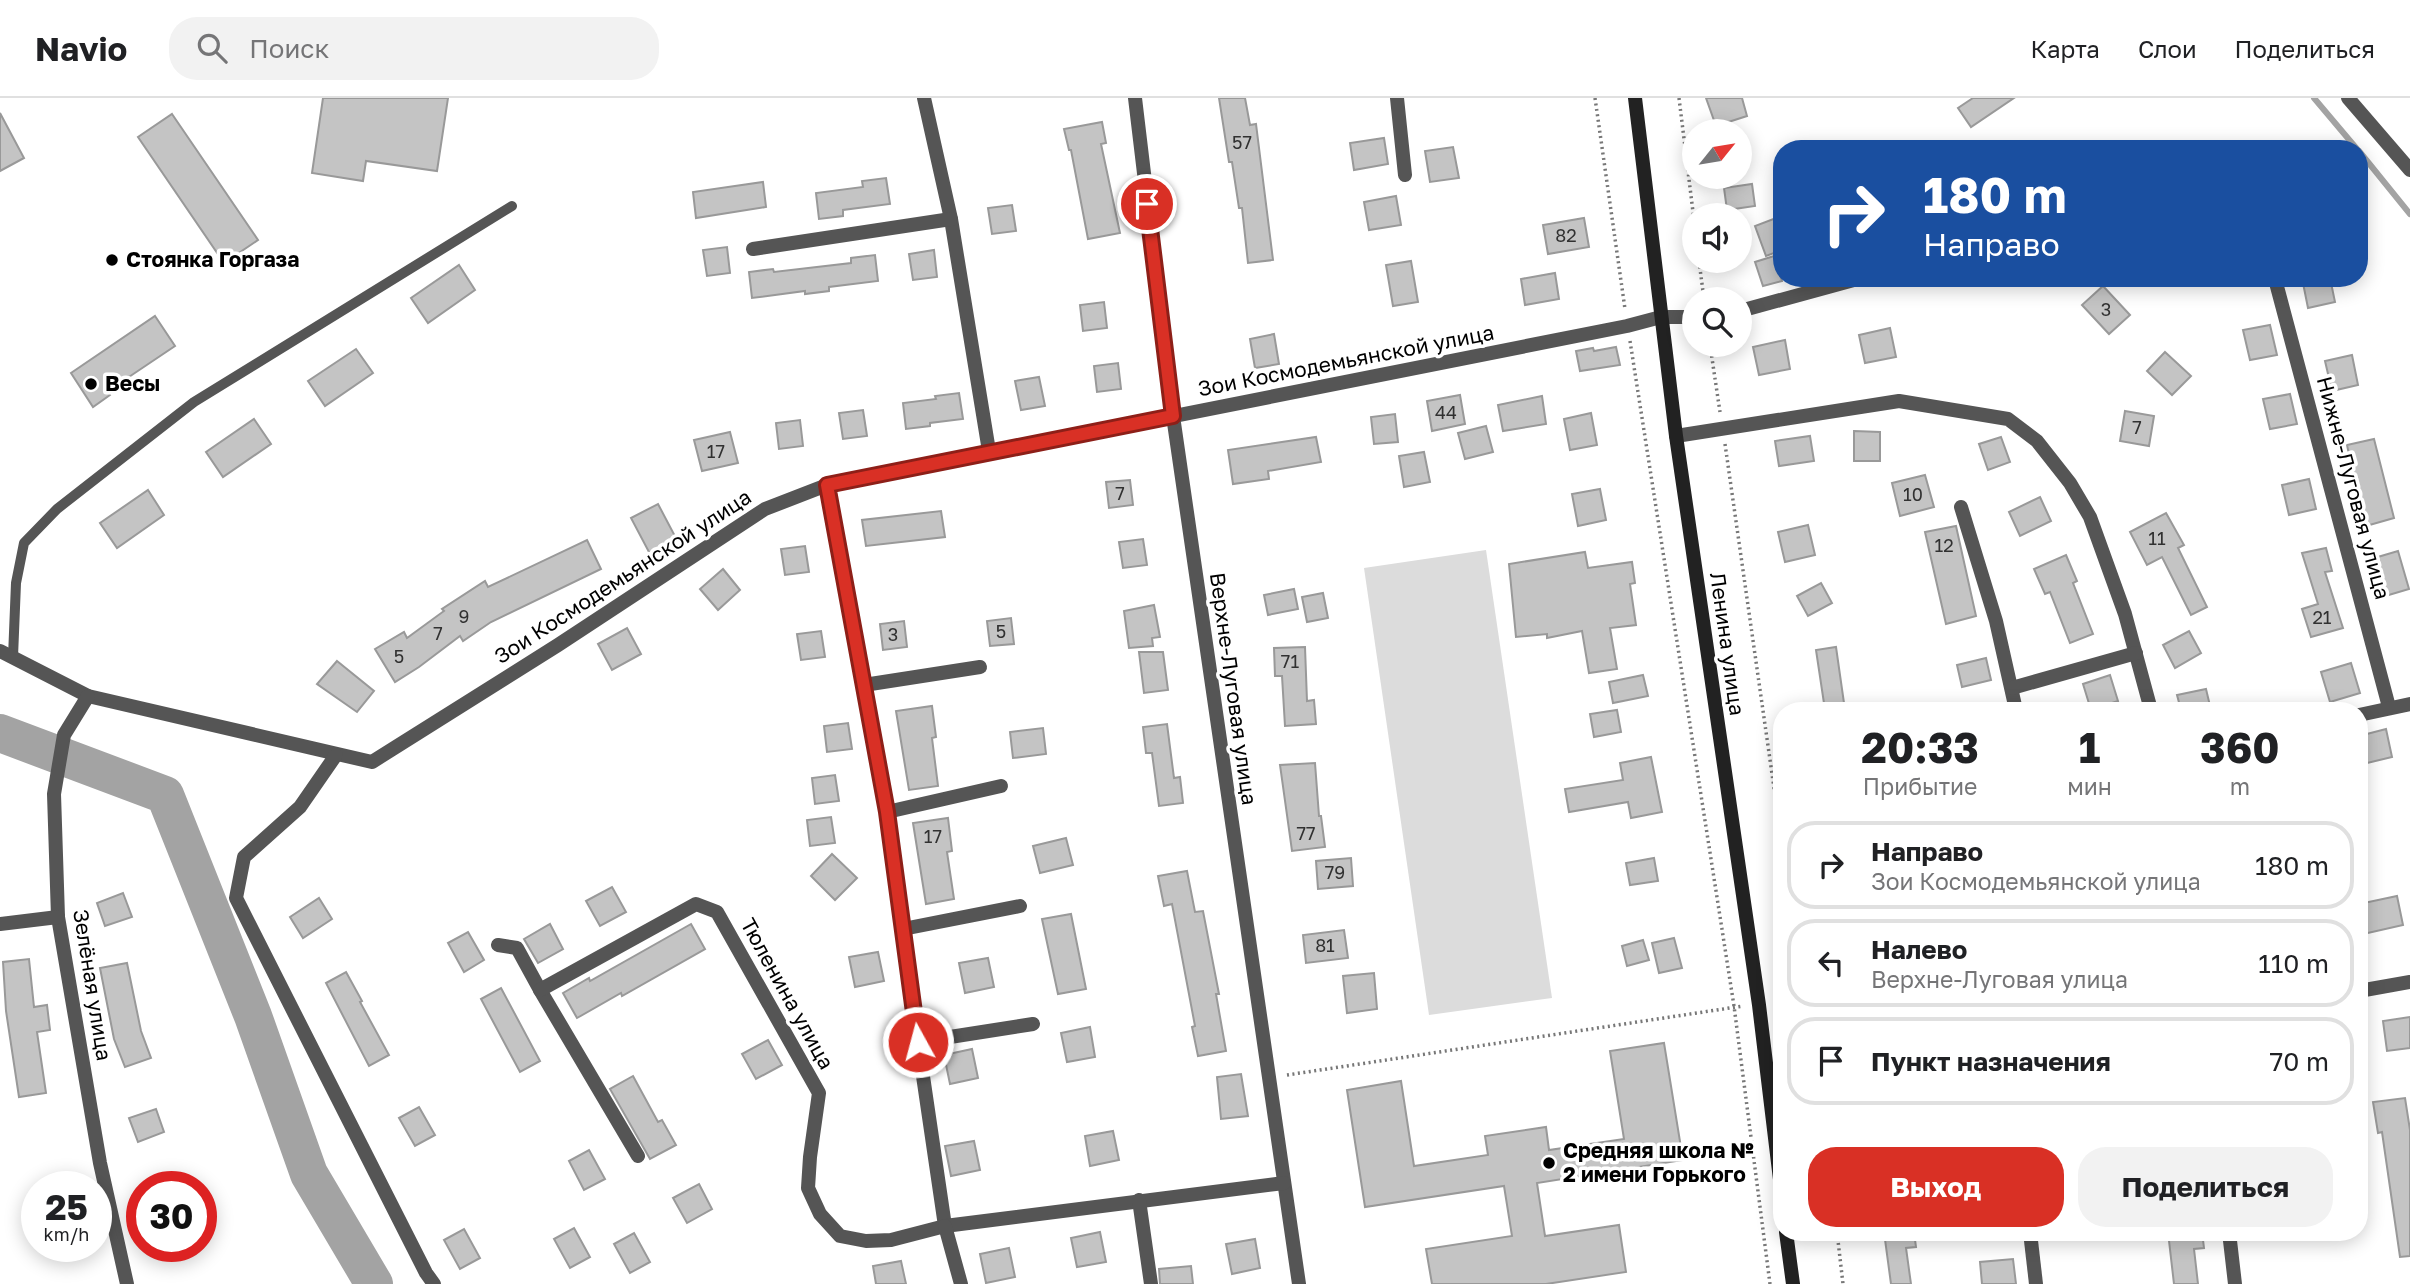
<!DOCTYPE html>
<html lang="ru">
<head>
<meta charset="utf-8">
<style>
	:root { --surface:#fff; --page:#f2f2f2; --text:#202124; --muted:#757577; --line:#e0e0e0; --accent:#d93025 }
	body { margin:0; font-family:"Golos Text",sans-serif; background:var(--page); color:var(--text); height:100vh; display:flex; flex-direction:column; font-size:26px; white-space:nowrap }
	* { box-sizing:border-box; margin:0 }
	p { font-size:23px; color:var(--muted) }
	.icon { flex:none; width:38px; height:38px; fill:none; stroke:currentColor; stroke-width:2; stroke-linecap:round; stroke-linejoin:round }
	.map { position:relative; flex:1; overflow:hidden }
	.details { position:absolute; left:1773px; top:604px; width:595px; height:539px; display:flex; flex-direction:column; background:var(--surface); border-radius:28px; box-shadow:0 4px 18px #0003 }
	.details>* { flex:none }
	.top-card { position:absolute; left:1773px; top:42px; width:595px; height:147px; border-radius:28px; box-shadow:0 4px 18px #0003; background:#1a4fa0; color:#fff; overflow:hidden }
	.needle { width:46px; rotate:60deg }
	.controls { position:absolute; left:1682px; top:21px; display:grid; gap:14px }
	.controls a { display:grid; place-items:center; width:70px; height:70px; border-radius:50%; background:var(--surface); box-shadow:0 4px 18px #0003; font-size:35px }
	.speed { position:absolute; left:21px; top:1073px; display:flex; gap:14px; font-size:35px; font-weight:700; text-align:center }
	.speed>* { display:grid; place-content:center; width:91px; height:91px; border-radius:50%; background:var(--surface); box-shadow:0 4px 18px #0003; line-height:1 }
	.speed small { font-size:18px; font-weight:400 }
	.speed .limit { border:10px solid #d22; background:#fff; color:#111 }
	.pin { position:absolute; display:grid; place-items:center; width:60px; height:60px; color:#fff; margin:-30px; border:4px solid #fff; border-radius:50%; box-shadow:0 2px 7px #0007 }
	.me { position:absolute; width:77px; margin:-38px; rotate:353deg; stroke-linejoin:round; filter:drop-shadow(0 0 5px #0008) }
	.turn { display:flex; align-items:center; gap:24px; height:147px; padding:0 35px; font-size:32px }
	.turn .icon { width:91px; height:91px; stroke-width:2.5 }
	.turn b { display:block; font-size:49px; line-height:60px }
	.eta { display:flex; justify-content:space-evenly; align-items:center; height:119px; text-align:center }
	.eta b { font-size:42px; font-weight:700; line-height:49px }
	.button { display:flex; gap:14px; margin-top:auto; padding:14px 35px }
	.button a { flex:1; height:80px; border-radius:28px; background:var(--accent); color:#fff; font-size:28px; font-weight:700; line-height:80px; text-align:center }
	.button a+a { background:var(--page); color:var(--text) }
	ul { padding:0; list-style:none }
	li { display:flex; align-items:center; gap:21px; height:88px; margin:0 14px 10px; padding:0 21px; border:4px solid var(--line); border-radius:28px }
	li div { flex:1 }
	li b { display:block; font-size:26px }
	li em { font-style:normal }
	header { display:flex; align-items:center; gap:42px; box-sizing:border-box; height:98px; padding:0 35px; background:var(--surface); border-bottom:2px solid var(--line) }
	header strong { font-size:33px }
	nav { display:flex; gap:38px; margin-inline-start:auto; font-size:24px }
	.search { width:490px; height:63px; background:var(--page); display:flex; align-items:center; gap:18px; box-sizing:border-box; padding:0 24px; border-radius:28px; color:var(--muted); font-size:26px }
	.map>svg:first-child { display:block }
	.green { fill:#dcdcdc }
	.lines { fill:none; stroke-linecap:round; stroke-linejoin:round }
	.stream { stroke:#a3a3a3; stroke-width:6 }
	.river { stroke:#a3a3a3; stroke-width:38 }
	.building { fill:#c4c4c4; stroke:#999; stroke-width:2 }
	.path { stroke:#777; stroke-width:3.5; stroke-dasharray:2 3.5; stroke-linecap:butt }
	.service { stroke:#555; stroke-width:10 }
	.pedestrian { stroke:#555; stroke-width:14 }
	.minor { stroke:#555; stroke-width:14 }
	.secondary { stroke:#222; stroke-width:14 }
	.route-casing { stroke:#8d1f18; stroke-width:18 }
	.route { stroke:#d93025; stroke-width:12 }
	.poi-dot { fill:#000; stroke:#fff; stroke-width:2.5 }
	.labels { text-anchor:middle; stroke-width:7; stroke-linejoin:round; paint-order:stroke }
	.number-label { font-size:18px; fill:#313131 }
	.poi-label { font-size:21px; font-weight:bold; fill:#000; stroke:#fff; text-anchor:start }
	.street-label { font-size:21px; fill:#000; stroke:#fff }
</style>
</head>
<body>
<header>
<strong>Navio</strong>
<div class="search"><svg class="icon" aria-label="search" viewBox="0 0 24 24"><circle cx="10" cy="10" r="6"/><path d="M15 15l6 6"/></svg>Поиск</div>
<nav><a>Карта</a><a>Слои</a><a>Поделиться</a></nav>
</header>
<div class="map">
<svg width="2410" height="1186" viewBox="0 0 2410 1186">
	<rect width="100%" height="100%" fill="#fff"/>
	<path class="green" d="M1486 452 1552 900 1429 917 1364 470Z"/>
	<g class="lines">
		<g class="stream">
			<path d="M2314 0 2357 51"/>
			<path d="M2359 53 2410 116"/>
		</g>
		<path class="river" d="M0 635 165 697 253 918 309 1076 374 1186"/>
	</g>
	<g class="building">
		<path d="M323 0H448L437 73 366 63 363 83 312 75Z"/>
		<path d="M1219 0H1245L1250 27 1256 26 1273 162 1248 165 1242 110H1239L1232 64H1229Z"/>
		<path d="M1706 0H1742L1747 18 1716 28Z"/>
		<path d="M1973 0H2014L1971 29 1958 10Z"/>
		<path d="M0 15 24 60 0 73Z"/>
		<path d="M172 16 258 142 224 165 138 39Z"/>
		<path d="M1102 24 1106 45 1101 46 1120 135 1088 141 1071 52H1069L1064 31Z"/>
		<path d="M1384 40 1388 66 1354 72 1350 45Z"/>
		<path d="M1453 49 1459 80 1430 84 1425 53Z"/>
		<path d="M886 80 890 106 843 112V118L819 121 816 95 863 89 862 83Z"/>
		<path d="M763 84 766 109 696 120 693 94Z"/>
		<path d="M1752 86 1755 108 1727 112 1724 90Z"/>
		<path d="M1396 98 1401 127 1369 132 1364 104Z"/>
		<path d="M1012 107 1016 133 992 136 988 110Z"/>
		<path d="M1584 120 1589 149 1548 156 1543 127Z"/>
		<path d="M1776 120 1782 133V152L1766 158 1755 128Z"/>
		<path d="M727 149 730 175 707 178 703 152Z"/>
		<path d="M934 152 937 179 913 182 909 156Z"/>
		<path d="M875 157 878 183 829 189V193L805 196V193L752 200 749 174 773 171 774 174 851 165V160Z"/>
		<path d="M1774 158 1782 183 1763 188 1755 164Z"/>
		<path d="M1411 163 1418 204 1393 208 1386 167Z"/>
		<path d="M459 167 475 192 428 225 411 200Z"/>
		<path d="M1555 175 1559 201 1525 207 1521 181Z"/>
		<path d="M2302 180H2330L2335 204 2308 210Z"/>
		<path d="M2103 188 2130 217 2109 236 2082 207Z"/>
		<path d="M1104 204 1107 230 1083 233 1080 207Z"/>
		<path d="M155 218 175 248 108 293 110 297 93 309 71 275Z"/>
		<path d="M2270 227 2277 257 2250 262 2243 232Z"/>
		<path d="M1890 230 1896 259 1865 265 1859 237Z"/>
		<path d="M1274 236 1279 266 1255 270 1250 241Z"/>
		<path d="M1785 242 1790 271 1759 277 1753 249Z"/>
		<path d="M1616 249 1620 267 1580 273 1576 253 1593 250 1594 253Z"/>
		<path d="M356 251 373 275 325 308 308 283Z"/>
		<path d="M2165 254 2191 278 2172 297 2147 273Z"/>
		<path d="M2352 257 2358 287 2332 293 2325 263Z"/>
		<path d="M1118 265 1121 291 1097 294 1094 268Z"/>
		<path d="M1039 279 1045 308 1021 312 1015 283Z"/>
		<path d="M959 295 963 321 930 325V328L906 331 903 305 936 301 935 298Z"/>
		<path d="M2290 296 2297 326 2270 331 2263 301Z"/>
		<path d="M1460 297 1465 326 1432 333 1427 303Z"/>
		<path d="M1542 298 1546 326 1503 333 1498 307Z"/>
		<path d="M863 312 867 338 843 341 839 315Z"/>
		<path d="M2125 313 2154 318 2149 348 2120 343Z"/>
		<path d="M1591 315 1597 347 1570 352 1564 321Z"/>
		<path d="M1395 316 1398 344 1374 346 1371 319Z"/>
		<path d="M254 321 271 346 223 379 206 354Z"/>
		<path d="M800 322 803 348 779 351 776 325Z"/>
		<path d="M1486 328 1493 354 1465 361 1458 335Z"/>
		<path d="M1854 333 1880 334V363H1854Z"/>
		<path d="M730 334 738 365 702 373 694 342Z"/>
		<path d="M1810 338 1814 363 1779 368 1775 343Z"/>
		<path d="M1316 339 1321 364 1268 373 1269 381 1233 386 1228 352Z"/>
		<path d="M2001 339 2010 364 1988 372 1979 346Z"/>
		<path d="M2374 341 2394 420 2366 428 2358 400 2347 347Z"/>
		<path d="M1424 354 1430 384 1404 389 1399 358Z"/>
		<path d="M1925 377 1934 409 1900 418 1892 385Z"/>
		<path d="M2309 381 2316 411 2289 417 2282 387Z"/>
		<path d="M1130 382 1133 407 1109 410 1106 384Z"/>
		<path d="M1600 391 1606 422 1578 428 1572 396Z"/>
		<path d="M148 392 164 417 117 450 100 425Z"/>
		<path d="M2040 399 2051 423 2020 438 2009 414Z"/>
		<path d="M658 406 677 442 650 456 631 420Z"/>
		<path d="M941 413 945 439 866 448 862 422Z"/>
		<path d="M2166 415 2184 447 2178 450 2207 509 2191 517 2162 459 2147 467 2130 434Z"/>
		<path d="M1808 427 1815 457 1785 464 1778 434Z"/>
		<path d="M1956 428 1976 518 1946 526 1925 434Z"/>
		<path d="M1143 441 1147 467 1123 470 1119 444Z"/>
		<path d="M587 442 601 471 491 524 463 543 460 538 419 569 395 584 375 551 404 534 407 540 444 513 442 511 485 483 488 489Z"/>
		<path d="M805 448 809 474 785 477 781 451Z"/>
		<path d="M2326 450 2332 473 2325 474 2343 530 2311 539 2302 511 2318 506 2302 455Z"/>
		<path d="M2398 453 2409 491 2382 499 2371 461Z"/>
		<path d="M1585 454 1588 470 1632 464 1635 485 1630 486 1636 527 1610 530 1617 571 1589 575 1582 533 1547 540V536L1516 539 1509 466Z"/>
		<path d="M2066 457 2077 483 2073 485 2093 536 2070 545 2050 494 2045 496 2034 471Z"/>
		<path d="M723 471 740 492 718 512 700 491Z"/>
		<path d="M1821 485 1832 505 1808 518 1797 498Z"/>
		<path d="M1294 491 1298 511 1268 517 1264 497Z"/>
		<path d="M1323 495 1328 520 1307 524 1302 499Z"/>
		<path d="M1154 507 1160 539 1152 540 1153 548 1129 550 1124 513Z"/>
		<path d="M1011 520 1014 546 990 548 987 523Z"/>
		<path d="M904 523 907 549 883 552 880 526Z"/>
		<path d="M627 530 641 556 612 572 598 546Z"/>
		<path d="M821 533 825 559 801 562 797 536Z"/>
		<path d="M2189 533 2201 555 2175 570 2163 547Z"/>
		<path d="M1305 549 1307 603 1314 602 1316 626 1285 628 1282 578H1275L1274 550Z"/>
		<path d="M1836 549 1845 612H1825L1816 552Z"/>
		<path d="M1139 554H1163L1168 592 1144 595Z"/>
		<path d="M1986 560 1991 582 1962 589 1957 567Z"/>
		<path d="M337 563 374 593 357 614 317 586Z"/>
		<path d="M2351 565 2360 595 2330 604 2321 574Z"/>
		<path d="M1643 577 1648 598 1613 605 1609 584Z"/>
		<path d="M2110 577 2118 603 2091 612 2083 586Z"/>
		<path d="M2206 591 2211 612H2181L2177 597Z"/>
		<path d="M932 608 936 639 932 640 938 688 909 692 896 613Z"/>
		<path d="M1617 612 1621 634 1594 639 1590 616Z"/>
		<path d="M848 625 852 651 827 654 824 628Z"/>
		<path d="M1167 626 1174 680 1180 679 1183 705 1159 708 1152 655H1146L1143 629Z"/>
		<path d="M1043 630 1046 656 1013 660 1010 634Z"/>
		<path d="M2386 631 2392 659 2363 666 2359 638Z"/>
		<path d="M1651 659 1662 714 1631 720 1628 704 1569 714 1565 691 1623 682 1620 665Z"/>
		<path d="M1315 665 1319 718H1321L1325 749 1292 753 1280 667Z"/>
		<path d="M835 677 839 703 815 706 812 680Z"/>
		<path d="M831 719 835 745 810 748 807 722Z"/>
		<path d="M948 720 952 753 947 754 954 801 926 806 913 725Z"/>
		<path d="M1066 740 1073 767 1040 775 1033 748Z"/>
		<path d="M832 756 857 780 835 802 811 778Z"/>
		<path d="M1351 760 1353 788 1318 791 1316 763Z"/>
		<path d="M1654 760 1658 783 1630 787 1626 765Z"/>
		<path d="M1187 773 1195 814 1203 813 1219 896H1216L1226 953 1198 958 1192 929 1195 928 1172 806 1164 808 1158 778Z"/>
		<path d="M612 789 626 814 600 828 586 803Z"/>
		<path d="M123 795 132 819 105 828 97 805Z"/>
		<path d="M2397 798 2403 827 2359 837V806Z"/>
		<path d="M319 800 332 821 303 840 290 819Z"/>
		<path d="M1071 816 1086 891 1058 896 1042 821Z"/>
		<path d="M550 826 563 851 538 865 524 841Z"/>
		<path d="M691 826 705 851 622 898 621 895 577 920 563 895 589 880 590 883Z"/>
		<path d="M1344 832 1348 860 1306 865 1303 837Z"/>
		<path d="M468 834 484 862 464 874 448 845Z"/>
		<path d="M1674 840 1682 870 1659 875 1652 845Z"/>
		<path d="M1643 842 1649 862 1627 868 1622 848Z"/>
		<path d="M878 854 884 883 855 889 849 859Z"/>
		<path d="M988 860 994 889 965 895 959 865Z"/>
		<path d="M29 861 34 909 47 907 50 932 37 934 46 995 19 999 6 913 3 864Z"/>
		<path d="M127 865 141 933 151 960 125 969 114 941 100 870Z"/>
		<path d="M346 874 362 903 360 904 389 957 369 968 326 885Z"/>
		<path d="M1374 875 1377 911 1347 915 1343 878Z"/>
		<path d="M501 890 540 963 520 974 481 901Z"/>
		<path d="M2410 919V950L2387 953 2383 923Z"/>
		<path d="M1090 929 1095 959 1067 964 1061 935Z"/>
		<path d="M768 942 782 967 756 981 742 956Z"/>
		<path d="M1664 945 1683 1062 1537 1085 1545 1138 1619 1127 1626 1174 1546 1186H1432L1426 1151 1512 1138 1504 1088 1365 1109 1347 992 1401 983 1414 1068 1488 1057 1485 1038 1546 1029 1549 1052 1624 1041 1610 953Z"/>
		<path d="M972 951 978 980 950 986 944 957Z"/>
		<path d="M1241 976 1248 1018 1221 1021 1217 979Z"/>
		<path d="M633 978 658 1024 662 1022 676 1047 650 1061 610 991Z"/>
		<path d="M2405 1000 2410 1032V1158L2400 1159 2382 1034 2378 1035 2373 1004Z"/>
		<path d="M419 1009 435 1037 415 1048 399 1020Z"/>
		<path d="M156 1011 164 1034 138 1044 129 1020Z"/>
		<path d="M1113 1033 1119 1062 1090 1068 1085 1038Z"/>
		<path d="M974 1043 980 1072 951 1078 945 1048Z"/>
		<path d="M589 1052 605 1081 584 1092 569 1063Z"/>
		<path d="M699 1086 712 1111 687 1125 673 1100Z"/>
		<path d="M574 1130 590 1159 570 1170 554 1141Z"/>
		<path d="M464 1131 480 1160 460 1171 444 1142Z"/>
		<path d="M1100 1134 1106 1164 1077 1169 1071 1140Z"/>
		<path d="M1884 1134H1914L1916 1149 1906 1150 1911 1186H1891Z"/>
		<path d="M2168 1134H2202L2204 1150 2194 1151 2198 1186H2174Z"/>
		<path d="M634 1135 650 1164 630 1175 614 1146Z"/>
		<path d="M1255 1141 1260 1170 1232 1176 1226 1146Z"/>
		<path d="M1009 1150 1015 1179 986 1185 980 1156Z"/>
		<path d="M2013 1161 2016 1186H1982L1980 1164Z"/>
		<path d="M901 1163 906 1186H876L873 1168Z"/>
		<path d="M1191 1168 1193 1186H1160L1159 1171Z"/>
	</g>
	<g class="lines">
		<g class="path">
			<path d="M1595 0 1625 211"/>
			<path d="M1679 0 1694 122"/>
			<path d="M1699 163 1704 201"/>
			<path d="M1630 243 1734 908 1770 1186"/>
			<path d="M1710 247 1720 314"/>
			<path d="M1725 346 1782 746"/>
			<path d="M1287 977 1743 908"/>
			<path d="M1837 1134 1843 1186"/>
		</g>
		<path class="service" d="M13 559 16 485 24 445 57 411 194 304 512 108"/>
		<path class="pedestrian" d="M918 944 945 1128"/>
		<g class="minor">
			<path d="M924 0 951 121 989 353"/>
			<path d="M1135 0 1173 318 1299 1186"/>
			<path d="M1397 0 1405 77"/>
			<path d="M2348 0 2410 72"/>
			<path d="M753 151 951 121"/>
			<path d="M2275 181 2389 609"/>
			<path d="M1740 213 1861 180"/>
			<path d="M1676 338 1899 303 2008 321 2037 343 2070 385 2090 419 2125 516 2151 612"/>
			<path d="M827 387 887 714 918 944 1033 926"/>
			<path d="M1961 409 1996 523 2016 612"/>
			<path d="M0 553 88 598 372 664 558 547 765 411 827 387 1627 228 1661 219H1694"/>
			<path d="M864 587 980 569"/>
			<path d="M2012 590 2136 555"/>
			<path d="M88 598 64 637 54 696 58 819 100 1065 127 1186"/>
			<path d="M2359 617 2410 606"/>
			<path d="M336 657 300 709 244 759 236 800 426 1175 434 1186"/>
			<path d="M887 714 1001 688"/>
			<path d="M0 826 58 819"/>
			<path d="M903 831 1020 808"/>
			<path d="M498 847 517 850 540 892 638 1058"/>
			<path d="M540 892 696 806 717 814 819 995 810 1059 808 1090 820 1116 840 1138 866 1143 891 1142 945 1128 1284 1085"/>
			<path d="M2359 893 2410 884"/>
			<path d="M1139 1102 1151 1186"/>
			<path d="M945 1128 961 1186"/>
			<path d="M2030 1134 2036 1186"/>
			<path d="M2229 1134 2235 1186"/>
		</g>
		<g class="secondary">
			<path d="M1635 0 1676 338 1759 907 1782 1098"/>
			<path d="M1786 1134 1793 1186"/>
		</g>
	</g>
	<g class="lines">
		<g class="route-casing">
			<path id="route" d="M918 944 887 714 827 387 1173 318 1147 106"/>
		</g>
		<use href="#route" class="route"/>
	</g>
	<g class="poi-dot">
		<circle cx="112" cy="162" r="7"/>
		<circle cx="91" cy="286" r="7"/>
		<circle cx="1549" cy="1065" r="7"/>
	</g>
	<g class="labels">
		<g class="number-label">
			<text x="1242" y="51">57</text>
			<text x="1566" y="144">82</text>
			<text x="2106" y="218">3</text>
			<text x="1446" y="321">44</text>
			<text x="2137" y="336">7</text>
			<text x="716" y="360">17</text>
			<text x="1120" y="402">7</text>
			<text x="1913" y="403">10</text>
			<text x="2157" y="447">11</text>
			<text x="1944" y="454">12</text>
			<text x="464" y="525">9</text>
			<text x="2322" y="526">21</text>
			<text x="1001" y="540">5</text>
			<text x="438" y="542">7</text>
			<text x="893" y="543">3</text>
			<text x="399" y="565">5</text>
			<text x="1290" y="570">71</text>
			<text x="1306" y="742">77</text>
			<text x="933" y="745">17</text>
			<text x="1335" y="781">79</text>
			<text x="1325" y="854">81</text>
		</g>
		<g class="poi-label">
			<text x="126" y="169">Стоянка Горгаза</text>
			<text x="105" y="293">Весы</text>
			<text x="1563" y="1060">Средняя школа №<tspan x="1563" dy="24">2 имени Горького</tspan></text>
		</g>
		<g class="street-label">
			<text transform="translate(1346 263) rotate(-11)" y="7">Зои Космодемьянской улица</text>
			<text transform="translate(2353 390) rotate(75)" y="7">Нижне-Луговая улица</text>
			<text transform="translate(623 479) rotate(-33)" y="7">Зои Космодемьянской улица</text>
			<text transform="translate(1727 546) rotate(82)" y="7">Ленина улица</text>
			<text transform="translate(1233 591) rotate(82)" y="7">Верхне-Луговая улица</text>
			<text transform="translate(92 887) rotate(81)" y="7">Зелёная улица</text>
			<text transform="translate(787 896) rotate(61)" y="7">Тюленина улица</text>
		</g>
	</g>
</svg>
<div class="controls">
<a><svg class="needle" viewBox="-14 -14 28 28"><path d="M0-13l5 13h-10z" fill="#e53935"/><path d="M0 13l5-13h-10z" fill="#757577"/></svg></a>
<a><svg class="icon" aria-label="sound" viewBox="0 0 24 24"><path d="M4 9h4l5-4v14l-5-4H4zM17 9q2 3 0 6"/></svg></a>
<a><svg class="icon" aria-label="search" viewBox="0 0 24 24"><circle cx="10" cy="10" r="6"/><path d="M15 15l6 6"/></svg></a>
</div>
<div class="speed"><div>25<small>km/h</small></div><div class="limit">30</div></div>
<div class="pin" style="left:1147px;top:106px;background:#d93025"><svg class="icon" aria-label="arrive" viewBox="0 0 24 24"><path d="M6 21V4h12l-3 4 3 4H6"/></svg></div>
<svg class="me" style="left:918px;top:944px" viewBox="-20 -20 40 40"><circle r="17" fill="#d93025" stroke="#fff" stroke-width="3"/><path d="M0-11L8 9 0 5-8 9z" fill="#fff"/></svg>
<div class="top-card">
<div class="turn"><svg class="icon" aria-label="right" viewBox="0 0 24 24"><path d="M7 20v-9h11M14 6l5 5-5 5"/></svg><div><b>180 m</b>Направо</div></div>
</div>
<section class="details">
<div class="eta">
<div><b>20:33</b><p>Прибытие</p></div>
<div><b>1</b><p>мин</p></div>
<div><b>360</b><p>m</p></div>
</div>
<ul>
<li><svg class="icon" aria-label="right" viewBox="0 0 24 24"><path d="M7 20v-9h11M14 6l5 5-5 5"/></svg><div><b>Направо</b><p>Зои Космодемьянской улица</p></div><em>180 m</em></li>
<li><svg class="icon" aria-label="left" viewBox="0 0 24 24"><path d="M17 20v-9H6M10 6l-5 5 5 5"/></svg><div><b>Налево</b><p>Верхне-Луговая улица</p></div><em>110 m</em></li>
<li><svg class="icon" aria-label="arrive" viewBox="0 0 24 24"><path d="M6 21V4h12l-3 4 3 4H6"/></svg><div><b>Пункт назначения</b></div><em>70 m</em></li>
</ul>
<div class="button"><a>Выход</a><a>Поделиться</a></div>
</section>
</div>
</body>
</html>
